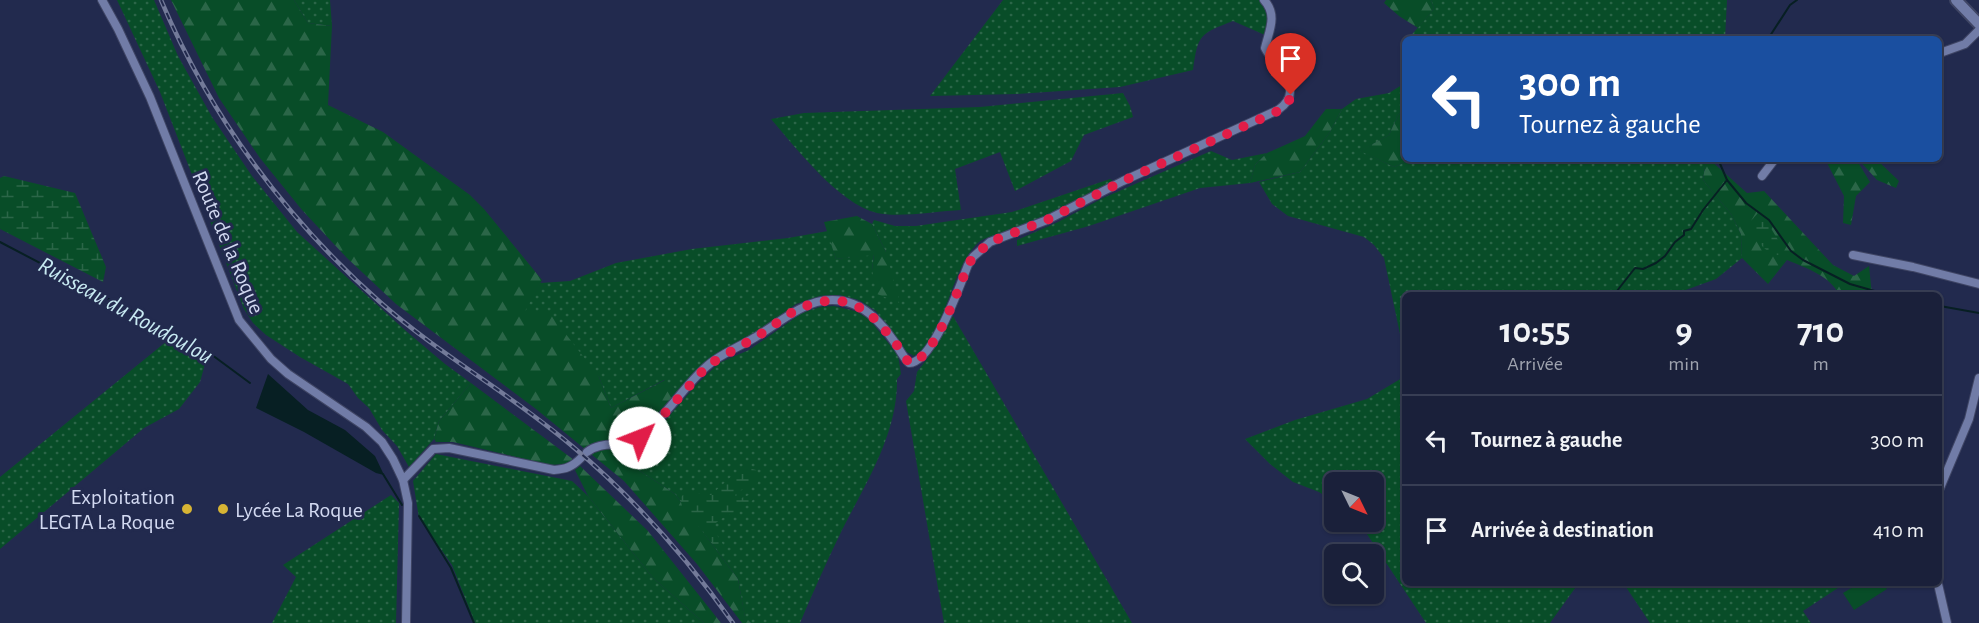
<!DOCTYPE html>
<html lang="fr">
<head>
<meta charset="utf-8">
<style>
	:root { --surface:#1a203a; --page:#272d45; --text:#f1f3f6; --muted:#9fa3af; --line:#383e54 }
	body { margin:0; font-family:"Alegreya Sans",sans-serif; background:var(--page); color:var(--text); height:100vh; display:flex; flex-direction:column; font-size:22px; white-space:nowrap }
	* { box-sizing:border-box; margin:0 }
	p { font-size:20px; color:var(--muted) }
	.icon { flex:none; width:33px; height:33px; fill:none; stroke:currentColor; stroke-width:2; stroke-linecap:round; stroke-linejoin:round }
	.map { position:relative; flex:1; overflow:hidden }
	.details { position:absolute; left:1402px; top:292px; width:540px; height:294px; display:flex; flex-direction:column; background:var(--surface); border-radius:9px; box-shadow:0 2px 4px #0004,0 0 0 2px var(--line) }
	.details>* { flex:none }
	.guide { position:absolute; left:1402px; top:36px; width:540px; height:126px; border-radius:9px; box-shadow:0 2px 4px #0004,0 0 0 2px var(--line); background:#1a4fa0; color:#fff; overflow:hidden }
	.needle { width:39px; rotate:133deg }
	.buttons { position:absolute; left:1324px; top:472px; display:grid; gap:12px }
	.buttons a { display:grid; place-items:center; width:60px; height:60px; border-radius:9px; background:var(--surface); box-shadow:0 2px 4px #0004,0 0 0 2px var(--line); font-size:30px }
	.pin { position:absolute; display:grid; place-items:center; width:51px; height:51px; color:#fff; margin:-62px -26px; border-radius:50% 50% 50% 0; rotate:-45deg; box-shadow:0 0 6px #0007 }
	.pin .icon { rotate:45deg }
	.me { position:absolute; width:66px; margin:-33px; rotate:46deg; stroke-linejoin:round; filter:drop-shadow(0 0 4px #0008) }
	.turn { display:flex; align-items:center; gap:21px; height:126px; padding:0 18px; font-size:27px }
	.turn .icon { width:78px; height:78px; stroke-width:2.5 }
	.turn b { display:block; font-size:42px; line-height:51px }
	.eta { display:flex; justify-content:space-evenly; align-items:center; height:102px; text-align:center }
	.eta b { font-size:36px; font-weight:600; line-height:42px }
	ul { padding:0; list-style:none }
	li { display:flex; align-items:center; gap:18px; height:90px; padding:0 18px; border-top:2px solid var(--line) }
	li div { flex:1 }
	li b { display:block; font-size:22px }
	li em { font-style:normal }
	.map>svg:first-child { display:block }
	.grass { fill:url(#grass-dots) }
	.forest { fill:url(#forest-firs) }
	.wetland { fill:url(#wetland-marsh) }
	.pitch { fill:#084d28 }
	.water { fill:#071f23 }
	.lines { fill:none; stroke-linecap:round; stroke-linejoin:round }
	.stream { stroke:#071f23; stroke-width:2 }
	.minor-casing { stroke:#3f4564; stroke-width:10 }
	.secondary-casing { stroke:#3f4564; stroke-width:14 }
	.minor { stroke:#717ca7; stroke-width:8 }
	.secondary { stroke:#717ca7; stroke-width:10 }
	.rail-casing { stroke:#737a99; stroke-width:4.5 }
	.rail { stroke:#222a4e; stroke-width:2; stroke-dasharray:7; stroke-linecap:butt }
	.route { stroke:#e11d48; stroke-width:10; stroke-dasharray:0 18 }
	.poi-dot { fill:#d7b434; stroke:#222a4e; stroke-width:2 }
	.labels { text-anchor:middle; stroke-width:6; stroke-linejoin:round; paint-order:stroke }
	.street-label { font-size:22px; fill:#d2d9f1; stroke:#222a4e }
	.poi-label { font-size:22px; fill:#d2d9f1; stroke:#222a4e; text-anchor:end }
	.water-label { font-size:24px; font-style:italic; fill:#c8eaf2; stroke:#222a4e }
</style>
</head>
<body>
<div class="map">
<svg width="1979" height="623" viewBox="0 0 1979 623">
	<defs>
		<pattern id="grass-dots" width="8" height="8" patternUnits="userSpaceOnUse" patternTransform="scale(1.5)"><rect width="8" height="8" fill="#084d28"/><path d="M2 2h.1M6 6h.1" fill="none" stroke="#2b6648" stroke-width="1.8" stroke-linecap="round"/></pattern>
		<pattern id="forest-firs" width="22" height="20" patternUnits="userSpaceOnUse" patternTransform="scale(1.5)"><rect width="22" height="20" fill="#084d28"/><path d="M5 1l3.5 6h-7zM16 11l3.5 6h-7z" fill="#2b6648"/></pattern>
		<pattern id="wetland-marsh" width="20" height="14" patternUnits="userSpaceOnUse" patternTransform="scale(1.5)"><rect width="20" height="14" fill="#084d28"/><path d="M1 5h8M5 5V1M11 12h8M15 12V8" fill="none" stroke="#2b6648"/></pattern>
	</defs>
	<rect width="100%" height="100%" fill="#222a4e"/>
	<g class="grass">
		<path d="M117 0H154L178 56 212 117 252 176 297 232 406 331 445 364 471 383 439 421 434 439 409 467 397 446 382 430 369 408 358 398 348 384 300 357 266 335 253 323 244 309 160 92Z"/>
		<path d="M294 0H330L332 26 308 23Z"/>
		<path d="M1003 0H1259C1268 13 1271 20 1265 35L1233 21C1199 34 1198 35 1193 70L1120 87 1017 94 930 96Z"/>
		<path d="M1431 0H1727L1725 39H1408L1434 9Z"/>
		<path d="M1405 83V109L1398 115 1389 135 1361 151 1394 167 1413 159H1706L1703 180 1731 214 1741 234 1742 258 1716 279 1669 296H1406V584H1578L1550 623H1426L1359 522H1374V483H1335V502L1319 492 1293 482 1270 464 1245 439 1295 420 1367 399 1402 378 1404 353 1384 258 1374 245 1364 237 1288 216 1272 204 1259 182 1300 172 1330 132 1342 109 1356 99 1389 93Z"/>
		<path d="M1123 93 1130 106 1133 117 1084 135 1071 161 1015 191 1000 152 955 169 961 210C938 211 899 218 877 213 839 204 796 148 771 119L804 113 980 107Z"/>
		<path d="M1211 151 1232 160 1267 153 1255 165 1250 183 1200 188 1089 226 1017 246V240L1058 222 1103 198Z"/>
		<path d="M1110 179 1112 180 1111 182C1097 188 1085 197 1072 205 1052 216 1030 224 1009 232 999 236 986 236 979 242 950 267 947 335 914 356L903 350 876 311 859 300 839 295 820 296 796 304 758 331 709 359 678 391 664 380 611 408 599 377 523 313 540 283 570 281 616 263 692 249 788 238 828 231 836 259 874 254 872 270 886 252 872 224 874 220 895 226H916L1012 212Z"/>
		<path d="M834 306 855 311 869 319 898 355 901 374 897 379C898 433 866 483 842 530 827 561 813 592 800 623H751L745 618 738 579 675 494 631 465 623 448 644 441 656 431 698 383 719 363 749 350 802 313 820 307Z"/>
		<path d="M953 316 1132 623H944L906 401 914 391 917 372 930 355Z"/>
		<path d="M167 341 205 364 200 382 179 409 144 428 0 549V477Z"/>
		<path d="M436 454 572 481 588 496 653 578 704 623H475L452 565 419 518 413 481Z"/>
		<path d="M391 495 399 503 396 623H272L296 577 283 565Z"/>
		<path d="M1624 584H1844L1803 611 1811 623H1650Z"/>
	</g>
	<g class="forest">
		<path d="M171 0H294L308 23 332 26 328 105 383 132 470 195 484 209 542 280 524 313 548 311 599 377 611 408 665 380 678 391C658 412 647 431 619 440L631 465 675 494 738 579 745 617 751 623H742L697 564 624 481 536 409 396 304 347 258 302 210 260 158 219 98Z"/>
		<path d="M1386 0H1431L1434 9 1418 28 1399 16 1384 3Z"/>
		<path d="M1326 109H1342L1330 132 1300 172 1250 183 1255 165 1267 153 1305 136Z"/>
		<path d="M1405 109 1406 159H1413L1394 167 1360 151 1389 135 1398 115Z"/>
		<path d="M1706 159H1709L1747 193 1764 191 1833 265 1854 276 1869 266 1872 295H1839C1831 276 1806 268 1787 260L1768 284 1742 258 1741 234 1731 214 1703 180Z"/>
		<path d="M1825 159H1856L1870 182 1856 196 1851 225 1843 223 1844 196Z"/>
		<path d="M1858 159H1876L1899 181 1896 188 1877 180Z"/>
		<path d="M857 216 872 224 886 252 900 303 877 294 872 270 874 255 836 259 824 222Z"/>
		<path d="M471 383 574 460 565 464 550 465 453 442H436L434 439 439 421Z"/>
		<path d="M580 466 648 531 721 623H704L653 578 588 496 575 470Z"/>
	</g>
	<g class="wetland">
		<path d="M4 176 75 193 106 267 103 282 0 229V178Z"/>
		<path d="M1758 213 1769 225 1784 250 1779 255C1766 255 1757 239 1749 230V223Z"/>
		<path d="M748 468 756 470 760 478 757 484 741 490 735 495 739 499 754 493 757 495C744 513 723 513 712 527L724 546 719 552 682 506 680 498 686 492 711 495 733 475Z"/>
	</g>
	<path class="pitch" d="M1858 584H1883L1887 589 1854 610 1843 593Z"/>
	<path class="water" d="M268 374 308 410 345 430 375 456 384 475 376 473 304 432 256 408Z"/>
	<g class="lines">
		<g class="stream">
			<path d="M1768 39 1790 5 1797 0"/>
			<path d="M1718 159 1727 180 1746 203 1769 220 1791 251 1803 260 1850 284 1892 296"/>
			<path d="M0 242 204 349 250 383"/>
			<path d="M1613 296 1635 268 1643 269 1656 263 1665 256 1675 242 1684 235V231L1691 229 1703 210 1727 180"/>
			<path d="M1940 306 1979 313"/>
			<path d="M383 474 402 505"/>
			<path d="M419 516 451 568 474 623"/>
		</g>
		<g class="minor-casing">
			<g id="minor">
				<path d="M102 0 118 29 150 97 239 320 271 359 288 374 366 427 382 442 393 459 403 480 408 503 406 623"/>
				<path d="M1940 53 1965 44 1979 30"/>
				<path d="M1762 176 1775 159"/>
				<path d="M1853 255 1913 267 1979 284"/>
				<path d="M587 452C603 439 626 449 642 436 667 415 683 387 707 366 720 354 739 347 754 338 785 320 814 289 853 304 869 310 884 326 893 340 899 348 902 356 909 363 933 363 960 285 968 265L973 257 990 242 1047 220 1123 181 1278 110C1307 90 1276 70 1265 48 1269 31 1278 15 1264 0"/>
				<path d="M403 480 433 449 449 448 554 470C566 469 572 467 581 458"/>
				<path d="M1940 488 1969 419 1979 378"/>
				<path d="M1938 584 1947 623"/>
			</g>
		</g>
		<g class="secondary-casing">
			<path id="secondary" d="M1956 0 1979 24"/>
		</g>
		<use href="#minor" class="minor"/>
		<use href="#secondary" class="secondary"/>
		<g class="rail-casing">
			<path id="rail" d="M161 0C210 116 286 219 380 302 440 355 511 394 572 446 633 497 687 558 733 623"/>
		</g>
		<use href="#rail" class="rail"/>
	</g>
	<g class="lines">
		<path class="route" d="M640 438 658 421 708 365 758 336 797 309 817 302 836 300 853 304 869 313 892 338 909 363C933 363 960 285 968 265L973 257 990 242 1047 220 1123 181 1278 111 1288 103 1291 95"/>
	</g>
	<g class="poi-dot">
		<circle cx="187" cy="509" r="6"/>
		<circle cx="223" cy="509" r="6"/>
	</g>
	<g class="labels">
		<g class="street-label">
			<text transform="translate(229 242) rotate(67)" y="8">Route de la Roque</text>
		</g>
		<g class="poi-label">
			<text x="175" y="504">Exploitation<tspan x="175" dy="25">LEGTA La Roque</tspan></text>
			<text x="235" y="517" text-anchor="start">Lycée La Roque</text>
		</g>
		<g class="water-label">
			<text transform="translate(126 310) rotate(29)" y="8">Ruisseau du Roudoulou</text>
		</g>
	</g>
</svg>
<div class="buttons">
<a><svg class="needle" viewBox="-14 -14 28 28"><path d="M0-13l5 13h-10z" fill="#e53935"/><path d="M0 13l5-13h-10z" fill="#9fa3af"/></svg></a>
<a><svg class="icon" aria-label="search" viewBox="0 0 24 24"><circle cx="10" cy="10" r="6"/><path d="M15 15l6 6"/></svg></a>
</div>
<div class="pin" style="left:1291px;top:95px;background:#d93025"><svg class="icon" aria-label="arrive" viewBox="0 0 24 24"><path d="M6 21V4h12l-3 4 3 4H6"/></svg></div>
<svg class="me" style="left:640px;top:438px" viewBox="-20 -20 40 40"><circle r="19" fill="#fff"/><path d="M0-13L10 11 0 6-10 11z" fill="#e11d48"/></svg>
<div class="guide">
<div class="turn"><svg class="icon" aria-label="left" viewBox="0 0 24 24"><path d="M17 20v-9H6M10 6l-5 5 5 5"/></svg><div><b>300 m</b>Tournez à gauche</div></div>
</div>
<section class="details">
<div class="eta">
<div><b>10:55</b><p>Arrivée</p></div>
<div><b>9</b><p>min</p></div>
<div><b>710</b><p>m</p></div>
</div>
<ul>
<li><svg class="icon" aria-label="left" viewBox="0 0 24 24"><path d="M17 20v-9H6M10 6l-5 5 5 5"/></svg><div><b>Tournez à gauche</b></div><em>300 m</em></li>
<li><svg class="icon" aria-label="arrive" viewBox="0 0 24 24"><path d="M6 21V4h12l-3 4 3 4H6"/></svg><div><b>Arrivée à destination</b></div><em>410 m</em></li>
</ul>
</section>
</div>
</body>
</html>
